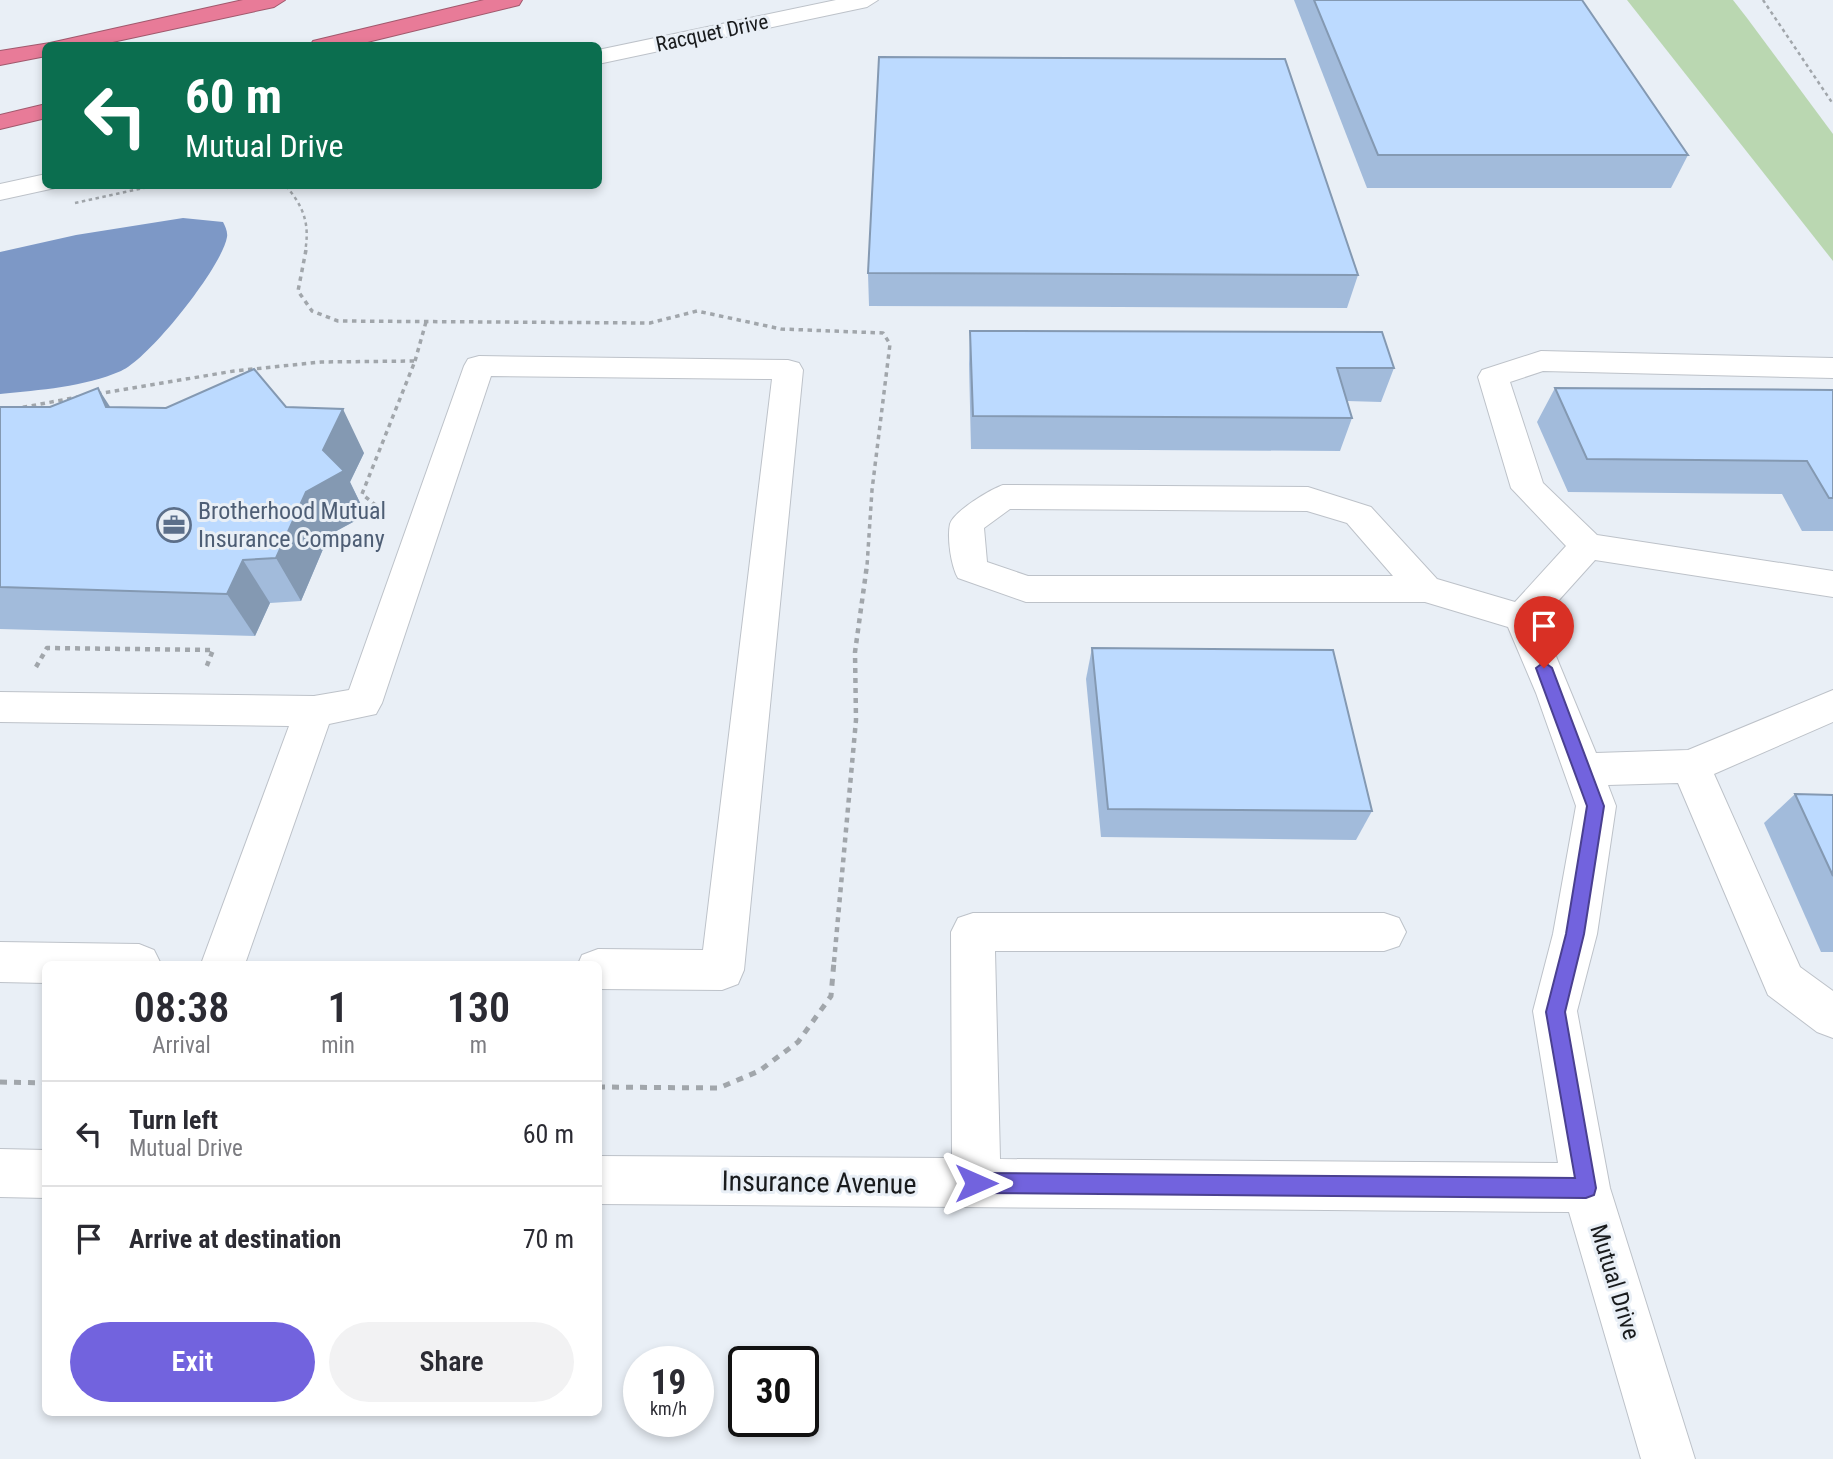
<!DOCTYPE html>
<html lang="en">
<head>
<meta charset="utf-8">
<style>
	:root { --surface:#fff; --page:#f2f2f3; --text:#2b2b33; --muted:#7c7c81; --line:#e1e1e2; --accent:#7263de }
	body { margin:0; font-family:"Roboto Condensed",sans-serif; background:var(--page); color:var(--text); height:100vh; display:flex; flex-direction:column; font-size:26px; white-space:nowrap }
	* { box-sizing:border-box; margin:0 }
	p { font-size:23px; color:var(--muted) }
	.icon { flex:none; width:38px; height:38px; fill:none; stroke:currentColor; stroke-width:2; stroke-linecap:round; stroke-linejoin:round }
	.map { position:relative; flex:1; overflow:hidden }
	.details { position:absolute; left:42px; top:961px; width:560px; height:455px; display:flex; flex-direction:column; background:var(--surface); border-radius:10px; box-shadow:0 4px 10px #0003 }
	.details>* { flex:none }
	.top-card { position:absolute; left:42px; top:42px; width:560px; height:147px; border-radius:10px; box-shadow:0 4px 10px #0003; background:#0b6e4f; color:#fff; overflow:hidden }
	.speed { position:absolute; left:623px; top:1346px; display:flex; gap:14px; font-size:35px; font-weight:700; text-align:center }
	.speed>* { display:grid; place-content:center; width:91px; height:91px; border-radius:50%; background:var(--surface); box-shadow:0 4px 10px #0003; line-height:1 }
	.speed small { font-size:18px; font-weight:400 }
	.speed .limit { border:4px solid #111; border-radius:10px; background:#fff; color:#111 }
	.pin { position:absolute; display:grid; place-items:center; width:60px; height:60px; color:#fff; margin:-72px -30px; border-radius:50% 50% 50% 0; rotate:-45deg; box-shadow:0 0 7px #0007 }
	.pin .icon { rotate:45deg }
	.me { position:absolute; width:77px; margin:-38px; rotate:90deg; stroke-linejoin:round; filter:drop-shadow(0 0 5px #0008) }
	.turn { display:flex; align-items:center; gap:24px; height:147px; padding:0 28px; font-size:32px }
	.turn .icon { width:91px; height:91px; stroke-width:2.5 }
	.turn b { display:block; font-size:49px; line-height:60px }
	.eta { display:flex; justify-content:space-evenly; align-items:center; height:119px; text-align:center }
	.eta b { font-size:42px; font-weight:600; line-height:49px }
	.cta { display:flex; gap:14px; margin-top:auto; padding:14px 28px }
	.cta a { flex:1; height:80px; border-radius:42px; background:var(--accent); color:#fff; font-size:28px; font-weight:600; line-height:80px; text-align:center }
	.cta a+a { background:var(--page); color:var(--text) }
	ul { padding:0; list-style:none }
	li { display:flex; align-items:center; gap:21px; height:105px; padding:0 28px; border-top:2px solid var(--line) }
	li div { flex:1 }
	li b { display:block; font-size:26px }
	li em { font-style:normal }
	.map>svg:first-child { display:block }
	.green { fill:#bad7b1 }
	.water { fill:#7d98c6 }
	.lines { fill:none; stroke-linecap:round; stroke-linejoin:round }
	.minor-casing { stroke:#bdc2c9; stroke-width:2 }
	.highway-casing { stroke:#a0596d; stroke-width:2 }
	.path-far3 { stroke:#a1a6ab; stroke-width:2.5; stroke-dasharray:3.5 3.5; stroke-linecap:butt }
	.path-far2 { stroke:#a1a6ab; stroke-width:3.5; stroke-dasharray:4.5 4.5; stroke-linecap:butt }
	.path-far1 { stroke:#a1a6ab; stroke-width:4.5; stroke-dasharray:5 5; stroke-linecap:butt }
	.path { stroke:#a1a6ab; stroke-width:5; stroke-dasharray:7 7; stroke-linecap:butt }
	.minor { fill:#fff; fill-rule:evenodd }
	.highway { fill:#e87b98; fill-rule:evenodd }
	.wall { fill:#a2bbdb }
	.shaded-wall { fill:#8499b2 }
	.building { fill:#bcdaff; stroke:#8499b2; stroke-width:2 }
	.route { fill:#7263de; stroke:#4a4090; stroke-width:2 }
	.labels { text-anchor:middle; stroke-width:6; stroke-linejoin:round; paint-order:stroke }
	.far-street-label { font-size:21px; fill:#191b1d; stroke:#e9eff6 }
	.service-label { font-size:24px; fill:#4e5e75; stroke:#e9eff6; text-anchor:start }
	.street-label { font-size:24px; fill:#191b1d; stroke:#e9eff6 }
	.near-street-label { font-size:28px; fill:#191b1d; stroke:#e9eff6 }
</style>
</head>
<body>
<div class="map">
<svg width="1833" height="1459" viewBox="0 0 1833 1459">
	<rect width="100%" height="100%" fill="#e9eff6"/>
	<path class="green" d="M1627 0H1733L1747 18 1833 134V261Z"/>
	<path class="water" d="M183 218 223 222C225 226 228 232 227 237 222 267 149 359 121 371 84 387 40 390 0 394V252L76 235Z"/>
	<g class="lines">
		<g class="minor-casing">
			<g id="minor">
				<path d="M836 0H878L867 7 598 64V50Z"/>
				<path d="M46 174V186H57L55 188 0 200V184Z"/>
				<path d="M1541 351 1833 358V378L1543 371 1510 382 1543 483 1597 535 1833 571V597L1595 560 1541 620 1596 753 1688 750 1833 690V722L1714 774 1800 967 1833 991V1038L1817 1032 1768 995 1678 783 1608 785 1616 806 1597 934 1577 1011 1610 1188 1695 1459H1641L1569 1212 598 1204V1156L952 1158 951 932 958 918 973 913H1384L1399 918 1406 932 1399 946 1384 951H995L1000 1159 1558 1163 1533 1011 1553 934 1576 806 1536 693 1508 627 1425 602H1026L958 578C951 566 947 538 950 524 954 511 991 489 1003 485L1308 487 1371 507 1437 579 1515 602 1566 546 1511 488 1478 377 1482 370ZM1010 509 1307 511 1347 523 1393 576H1028L987 562 984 528Z"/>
				<path d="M479 356 788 360 799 363 803 370 744 970 738 984 722 990 598 989V964H578L582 955 598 949 703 950 772 379 491 376 382 703 376 714 329 724 245 964H201L289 726 0 722V692L314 696 349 690 464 366 468 359Z"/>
				<path d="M0 942 139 944 154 950 161 964H46V983L0 982Z"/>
				<path d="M0 1149 46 1150V1198L0 1197Z"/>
			</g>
		</g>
		<g class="highway-casing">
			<g id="highway">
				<path d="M243 0H285L274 7 94 46H46V56L0 65V51L50 43Z"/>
				<path d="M484 0H522L519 5 351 46H310L313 41Z"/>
				<path d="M46 104V118L0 129V115Z"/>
			</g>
		</g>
		<g class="path-far3">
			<path d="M1763 0 1833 104"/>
			<path d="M286 186C304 207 310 224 305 252"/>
			<path d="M75 203 153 186"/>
		</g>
		<g class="path-far2">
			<path d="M306 250 298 291 312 311 338 321 650 323 697 311 781 329 883 333 890 344 872 490 867 566"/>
			<path d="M415 361 426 322"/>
			<path d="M97 394 234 371 321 362 415 361 362 494 384 512"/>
			<path d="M14 409 78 397"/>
		</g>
		<g class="path-far1">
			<path d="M36 667 47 648 213 650 206 668"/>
			<path d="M834 962 856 720 855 652 867 565"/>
		</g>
		<g class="path">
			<path d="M0 1082 46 1083"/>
			<path d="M598 1087 719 1088 759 1071 798 1042 831 996 834 961"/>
		</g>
		<use href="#minor" class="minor"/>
		<use href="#highway" class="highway"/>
	</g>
	<g class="wall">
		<path d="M1294 0H1582L1688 155 1671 188H1367Z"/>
		<path d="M868 273 1358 275 1347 308 869 306Z"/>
		<path d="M970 331 1394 368 1381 402 1347 401 1352 418 1340 451 971 449 969 364Z"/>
		<path d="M1555 388 1833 390V531H1802L1782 494 1568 492 1537 422Z"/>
		<path d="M0 407H110L166 408 286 407 364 453 350 482 366 515 329 535 301 601 270 603 255 636 0 629Z"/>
		<path d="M1092 648 1372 811 1356 840 1101 837 1086 679Z"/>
		<path d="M1795 794 1833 795V952H1821L1764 823Z"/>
	</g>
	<g class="shaded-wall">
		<path d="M98 388 127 433 106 407Z"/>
		<path d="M343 409 364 453 350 482 366 515 329 535 301 601 276 558 323 450Z"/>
		<path d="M243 560 270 603 255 636 227 594Z"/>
	</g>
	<g class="building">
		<path d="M1314 0H1582L1688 155H1378Z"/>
		<path d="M879 57 1285 59 1358 275 868 273Z"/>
		<path d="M970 331 1382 332 1394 368H1337L1352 418 973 416Z"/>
		<path d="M254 369 286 407 343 409 323 450 344 471 306 492 276 558 243 560 227 594 0 587V407H50L98 388 106 407 166 408Z"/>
		<path d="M1555 388 1833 390V498H1829L1807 461 1587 459Z"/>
		<path d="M1092 648 1333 650 1372 811 1108 809Z"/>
		<path d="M1795 794 1833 795V876Z"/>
	</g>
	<path class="route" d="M1544 662 1552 668 1604 806 1584 934 1565 1012 1596 1188 1594 1195 1586 1198 976 1193 969 1190 966 1183 969 1176 976 1173 1575 1178 1546 1012 1566 934 1587 806 1536 668Z"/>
	<defs>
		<g id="office-ring" transform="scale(1.75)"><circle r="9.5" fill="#e9eff6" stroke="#5c6f8a" stroke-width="1.5"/><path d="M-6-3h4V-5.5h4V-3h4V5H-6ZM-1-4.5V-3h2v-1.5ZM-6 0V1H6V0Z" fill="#5c6f8a"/></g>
	</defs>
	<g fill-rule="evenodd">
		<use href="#office-ring" x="174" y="525"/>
	</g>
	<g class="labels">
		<g class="far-street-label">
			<text transform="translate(712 33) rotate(-12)" y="7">Racquet Drive</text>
		</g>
		<g class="service-label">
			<text x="198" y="519">Brotherhood Mutual<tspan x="198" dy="28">Insurance Company</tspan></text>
		</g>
		<g class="street-label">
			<text transform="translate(1615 1282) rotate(73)" y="8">Mutual Drive</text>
		</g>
		<g class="near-street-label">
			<text transform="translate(819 1182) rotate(1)" y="10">Insurance Avenue</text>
		</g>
	</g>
</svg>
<div class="speed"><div>19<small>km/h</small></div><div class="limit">30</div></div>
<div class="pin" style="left:1544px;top:668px;background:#d93025"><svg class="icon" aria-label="arrive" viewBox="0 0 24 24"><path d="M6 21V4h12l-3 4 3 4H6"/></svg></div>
<svg class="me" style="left:976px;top:1183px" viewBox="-20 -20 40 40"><path d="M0-17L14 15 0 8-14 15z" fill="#7263de" stroke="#fff" stroke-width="4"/></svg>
<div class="top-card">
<div class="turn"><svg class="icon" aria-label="left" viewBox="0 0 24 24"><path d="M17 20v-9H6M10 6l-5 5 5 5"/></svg><div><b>60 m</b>Mutual Drive</div></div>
</div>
<section class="details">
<div class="eta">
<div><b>08:38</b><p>Arrival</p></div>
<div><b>1</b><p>min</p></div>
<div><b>130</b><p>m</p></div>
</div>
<ul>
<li><svg class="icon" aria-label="left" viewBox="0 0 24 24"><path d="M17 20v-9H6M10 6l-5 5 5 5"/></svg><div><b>Turn left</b><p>Mutual Drive</p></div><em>60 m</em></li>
<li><svg class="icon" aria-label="arrive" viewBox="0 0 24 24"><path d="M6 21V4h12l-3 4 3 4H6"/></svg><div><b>Arrive at destination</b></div><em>70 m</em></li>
</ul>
<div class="cta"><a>Exit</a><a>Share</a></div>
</section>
</div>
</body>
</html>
